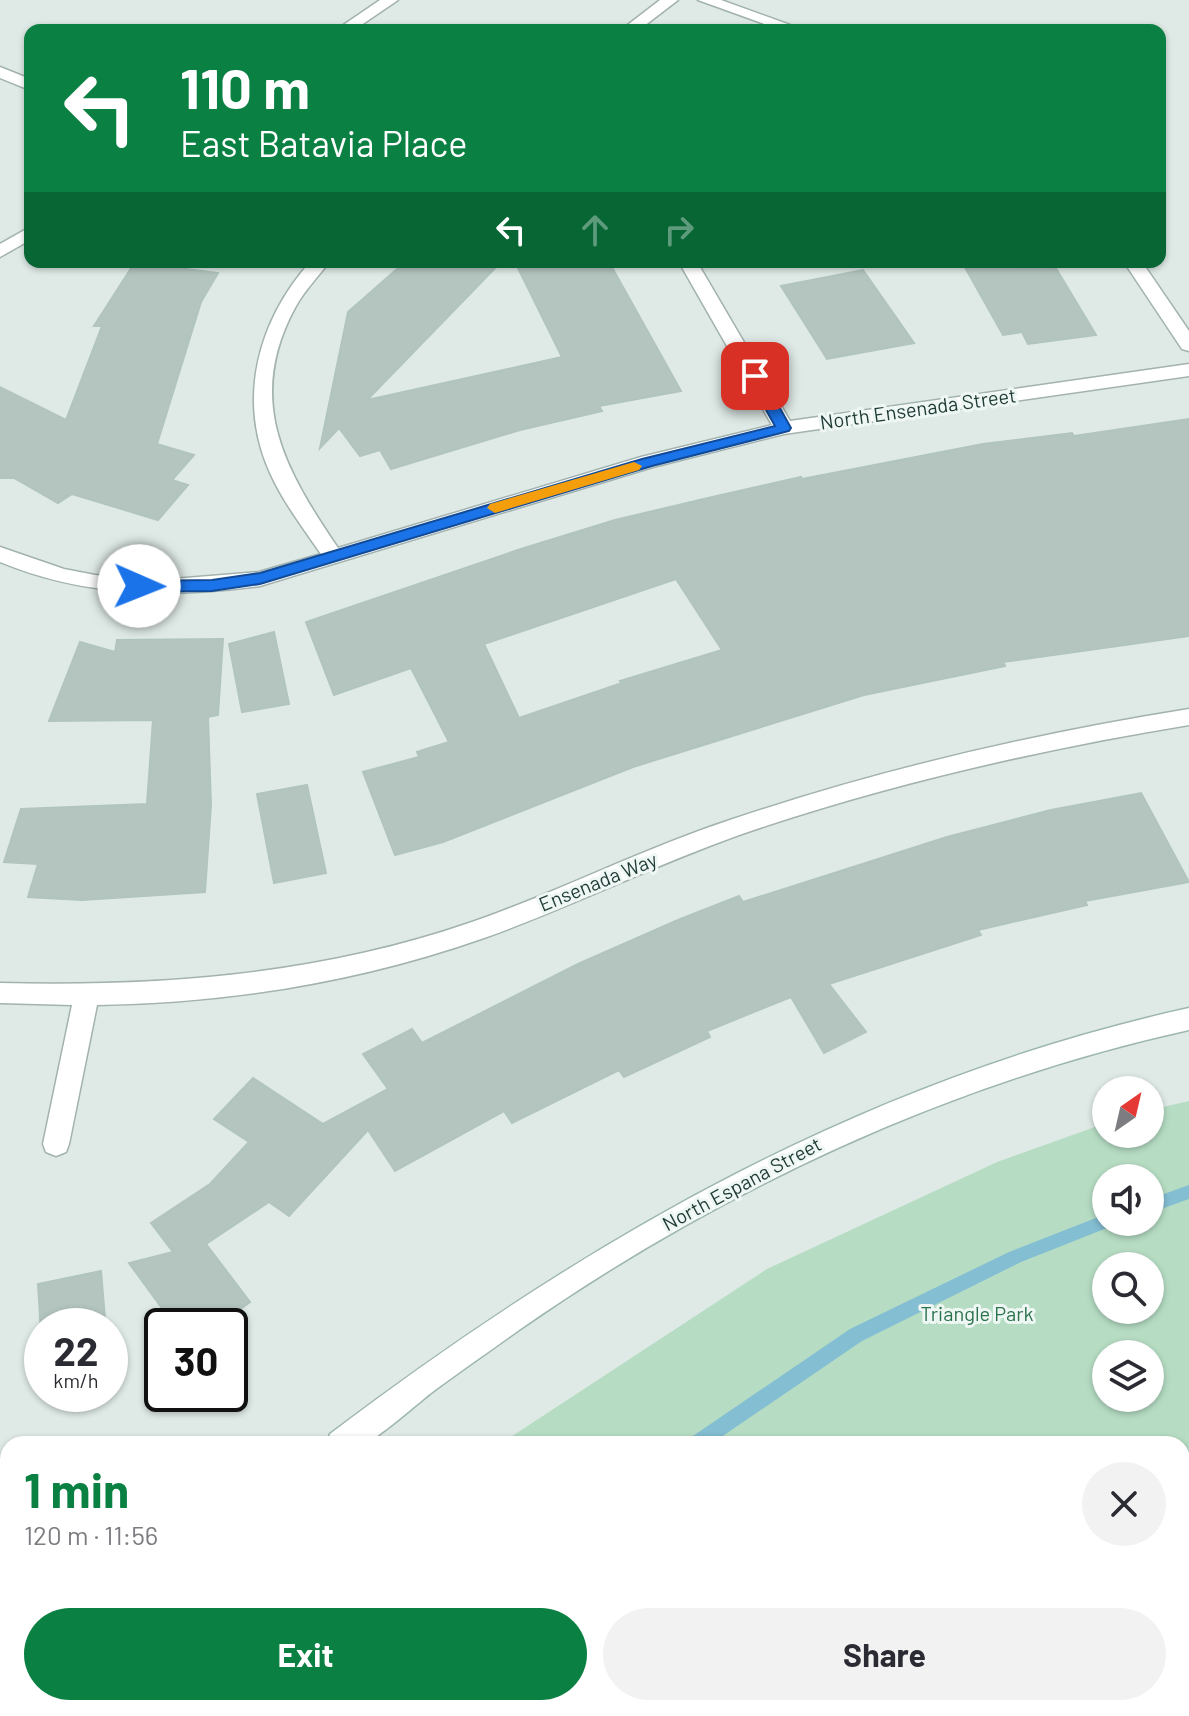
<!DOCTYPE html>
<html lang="en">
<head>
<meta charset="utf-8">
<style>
	:root { --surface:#fff; --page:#f2f2f3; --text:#2b2b33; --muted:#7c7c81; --accent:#0b8043 }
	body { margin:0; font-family:Barlow,sans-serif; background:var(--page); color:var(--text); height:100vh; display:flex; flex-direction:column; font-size:30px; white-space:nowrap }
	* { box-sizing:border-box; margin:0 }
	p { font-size:26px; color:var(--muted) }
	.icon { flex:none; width:44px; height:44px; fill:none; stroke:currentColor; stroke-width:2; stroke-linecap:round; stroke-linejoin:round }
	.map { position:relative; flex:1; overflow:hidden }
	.details { position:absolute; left:0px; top:1436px; width:1190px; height:280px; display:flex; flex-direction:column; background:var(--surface); border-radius:24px 24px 0 0; box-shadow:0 2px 6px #0004 }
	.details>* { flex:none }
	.hud { position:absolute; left:24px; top:24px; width:1142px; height:244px; border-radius:16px; box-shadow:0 2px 6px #0004; background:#0b8043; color:#fff; overflow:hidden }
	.needle { width:52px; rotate:34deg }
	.buttons { position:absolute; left:1092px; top:1076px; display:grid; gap:16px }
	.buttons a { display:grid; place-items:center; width:72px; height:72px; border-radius:50%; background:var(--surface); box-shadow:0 2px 6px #0004; font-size:40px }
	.speed { position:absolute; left:24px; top:1308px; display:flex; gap:16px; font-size:40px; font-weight:700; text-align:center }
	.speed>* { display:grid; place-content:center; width:104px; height:104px; border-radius:50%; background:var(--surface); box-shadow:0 2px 6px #0004; line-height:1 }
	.speed small { font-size:20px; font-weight:400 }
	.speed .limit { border:4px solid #111; border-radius:12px; background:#fff; color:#111 }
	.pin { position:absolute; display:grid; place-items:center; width:68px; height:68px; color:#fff; margin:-34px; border-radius:16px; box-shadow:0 4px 12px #0006 }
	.me { position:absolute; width:88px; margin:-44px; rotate:91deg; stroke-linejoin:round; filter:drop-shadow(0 0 6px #0008) }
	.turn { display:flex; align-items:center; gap:28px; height:168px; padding:0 24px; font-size:36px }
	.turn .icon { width:104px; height:104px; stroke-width:2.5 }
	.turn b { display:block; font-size:56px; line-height:68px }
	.lanes { display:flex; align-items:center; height:76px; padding:0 24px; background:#0003; justify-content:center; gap:40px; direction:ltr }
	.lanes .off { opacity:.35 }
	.round { display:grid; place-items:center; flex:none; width:84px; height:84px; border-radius:42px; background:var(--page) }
	.overview { display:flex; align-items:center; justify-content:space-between; height:136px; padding:0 24px }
	h1 { font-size:48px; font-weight:700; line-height:60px; color:var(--accent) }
	.cta { display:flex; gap:16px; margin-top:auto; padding:16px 24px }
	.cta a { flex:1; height:92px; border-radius:48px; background:var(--accent); color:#fff; font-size:32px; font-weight:700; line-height:92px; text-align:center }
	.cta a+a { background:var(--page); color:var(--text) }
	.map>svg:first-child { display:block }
	.green { fill:#b6ddc4; fill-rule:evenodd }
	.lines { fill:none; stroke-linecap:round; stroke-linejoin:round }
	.stream { fill:#84bed2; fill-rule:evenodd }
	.building { fill:#b4c5c0; stroke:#b1c4be; stroke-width:2; fill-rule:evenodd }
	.street-casing { stroke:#a2b2ae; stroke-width:3 }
	.secondary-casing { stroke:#9db6b0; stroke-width:3 }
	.street { fill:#fff; fill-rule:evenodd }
	.secondary { fill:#fff; fill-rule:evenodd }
	.route { fill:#1a73e8; stroke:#114b97; stroke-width:2 }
	.slow { fill:#f59e0b }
	.labels { text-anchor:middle; stroke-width:6; stroke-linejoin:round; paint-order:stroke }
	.street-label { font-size:20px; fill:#1f3b36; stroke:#eff7f4 }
	.park-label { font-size:20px; fill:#29724c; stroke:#eff7f4 }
</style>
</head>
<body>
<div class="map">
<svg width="1189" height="1716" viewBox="0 0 1189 1716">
	<rect width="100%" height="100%" fill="#dfeae6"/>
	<path class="green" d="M1189 1101V1716H197L205 1708H1182V1444H500L767 1269 997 1162 1106 1123V1134H1150V1110ZM1106 1178H1150V1222H1106ZM1106 1266H1150V1310H1106ZM1150 1354V1398H1106V1354Z"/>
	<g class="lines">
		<g class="stream">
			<path d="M1189 1185V1199L1150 1213V1199Z"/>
			<path d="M1106 1214V1222H1114L1112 1226 1021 1262 862 1341 711 1444H687L690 1438 850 1329 1009 1252Z"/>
			<path d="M349 1708H373L369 1716H345Z"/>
		</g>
	</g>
	<g class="building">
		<path d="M135 262H191L186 269 218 273 201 302 157 444 194 455 172 480 188 485 158 520 72 494 58 503 14 478H0V387L66 420 102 326H94Z"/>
		<path d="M405 262H501L367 400 562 357 515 262H609L681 391 599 406 602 411 520 430 391 469 380 450 360 456 339 428 320 448 348 312Z"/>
		<path d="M962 262H1018L1022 269 1054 265 1096 335 1028 344 1022 332 1003 335Z"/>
		<path d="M863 270 914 343 827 359 781 286Z"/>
		<path d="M1189 419V636L1003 662 1005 666 864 695 633 767 443 842 395 855 363 772 419 757 417 752 449 742 411 668 334 695 306 622 521 549 615 520 708 498 801 477 802 479 983 444 1072 433 1074 436ZM676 579 722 650 620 681 622 683 519 718 484 644Z"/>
		<path d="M274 632 289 704 242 712 229 644Z"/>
		<path d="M223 639 218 715 208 717 211 805 205 892 82 900 28 897 38 864 4 862 21 809 147 804 153 720 49 721 80 642 115 652 117 640Z"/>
		<path d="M307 785 326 873 274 883 257 794Z"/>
		<path d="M1141 793 1189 882 1085 901 1087 905 978 930 981 935 829 984 866 1032 824 1053 791 997 707 1031 710 1037 624 1077 619 1070 512 1123 504 1111 395 1171 368 1130 289 1216 269 1202 206 1244 250 1302 217 1326H175L129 1263 173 1252 151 1223 210 1184 249 1142 214 1119 253 1078 323 1124 388 1089 363 1054 412 1029 422 1043 578 964 678 920 739 896 743 902 947 837 1051 810Z"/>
		<path d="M101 1271 105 1319 77 1326H42L41 1334 38 1284Z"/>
	</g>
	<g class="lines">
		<g class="street-casing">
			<g id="street">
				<path d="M380 0H398L354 30H336Z"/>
				<path d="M660 0H678L639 30H621Z"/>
				<path d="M698 0H721L804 30H781Z"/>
				<path d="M0 67 30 79V90L0 78Z"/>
				<path d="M30 227V240L0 257V244Z"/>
				<path d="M310 262H329C318 277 305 290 296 306 244 400 285 470 338 548L641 457 772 425 679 262H697L790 421 1189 364V376L784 434 653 467 260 586C170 598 85 597 0 562V547L64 569 95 575 161 580 259 572 321 554C303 528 284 503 271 475 236 400 258 321 310 262Z"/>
				<path d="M1124 262H1142L1189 331V351L1182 349Z"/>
				<path d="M1189 709V725C1037 750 888 784 742 834 654 865 571 907 484 938 359 982 229 1003 97 1005L69 1144 66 1152 56 1156 46 1152 43 1144 72 1005 0 1003V983C159 987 318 975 469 923 557 893 639 850 727 821 878 770 1032 734 1189 709Z"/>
			</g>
		</g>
		<g class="secondary-casing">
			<g id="secondary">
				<path d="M1189 1008V1030C949 1083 720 1190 519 1330 491 1350 462 1370 435 1390 421 1400 375 1442 362 1444 351 1446 337 1444 326 1444L330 1434C591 1236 867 1079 1189 1008Z"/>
				<path d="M45 1708H81L78 1716H42Z"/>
			</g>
		</g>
		<use href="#street" class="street"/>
		<use href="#secondary" class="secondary"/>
	</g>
	<path class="route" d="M755 372 762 376 791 428 789 431 652 466 260 584 212 591 139 592 131 586 139 581 212 580 260 573 642 459 775 426 747 376Z"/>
	<path class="slow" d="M634 462 642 466 639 470 495 513 487 508 490 504Z"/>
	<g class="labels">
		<g class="street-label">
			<text transform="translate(918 409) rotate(-8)" y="7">North Ensenada Street</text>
			<text transform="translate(598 882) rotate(-22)" y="7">Ensenada Way</text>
			<text transform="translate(742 1184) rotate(-28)" y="7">North Espana Street</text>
		</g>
		<g class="park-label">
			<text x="977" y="1321">Triangle Park</text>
		</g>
	</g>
</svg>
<div class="buttons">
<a><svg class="needle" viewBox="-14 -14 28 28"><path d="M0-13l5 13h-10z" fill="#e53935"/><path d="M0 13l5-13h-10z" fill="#7c7c81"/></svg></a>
<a><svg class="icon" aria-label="sound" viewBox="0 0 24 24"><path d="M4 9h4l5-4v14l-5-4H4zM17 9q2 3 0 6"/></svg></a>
<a><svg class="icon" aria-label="search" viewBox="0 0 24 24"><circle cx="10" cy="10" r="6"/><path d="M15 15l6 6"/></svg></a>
<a><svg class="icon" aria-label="layers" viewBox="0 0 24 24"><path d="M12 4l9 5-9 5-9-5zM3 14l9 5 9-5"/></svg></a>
</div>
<div class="speed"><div>22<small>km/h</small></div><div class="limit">30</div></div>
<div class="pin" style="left:755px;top:376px;background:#d93025"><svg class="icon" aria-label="arrive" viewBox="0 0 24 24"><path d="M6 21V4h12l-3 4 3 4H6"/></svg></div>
<svg class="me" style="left:139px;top:586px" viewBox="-20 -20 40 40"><circle r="19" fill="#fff"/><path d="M0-13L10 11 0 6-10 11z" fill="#1a73e8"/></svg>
<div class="hud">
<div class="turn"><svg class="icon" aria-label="left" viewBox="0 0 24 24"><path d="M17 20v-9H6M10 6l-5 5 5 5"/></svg><div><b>110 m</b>East Batavia Place</div></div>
<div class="lanes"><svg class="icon" aria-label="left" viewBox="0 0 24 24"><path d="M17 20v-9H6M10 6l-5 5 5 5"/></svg><svg class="icon off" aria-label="ahead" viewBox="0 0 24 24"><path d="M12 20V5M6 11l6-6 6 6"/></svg><svg class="icon off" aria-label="right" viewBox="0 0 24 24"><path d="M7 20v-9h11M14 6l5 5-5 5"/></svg></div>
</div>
<section class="details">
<div class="overview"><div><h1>1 min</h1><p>120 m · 11:56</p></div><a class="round"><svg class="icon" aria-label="close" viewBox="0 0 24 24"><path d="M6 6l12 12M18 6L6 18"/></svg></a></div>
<div class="cta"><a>Exit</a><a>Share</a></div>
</section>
</div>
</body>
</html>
